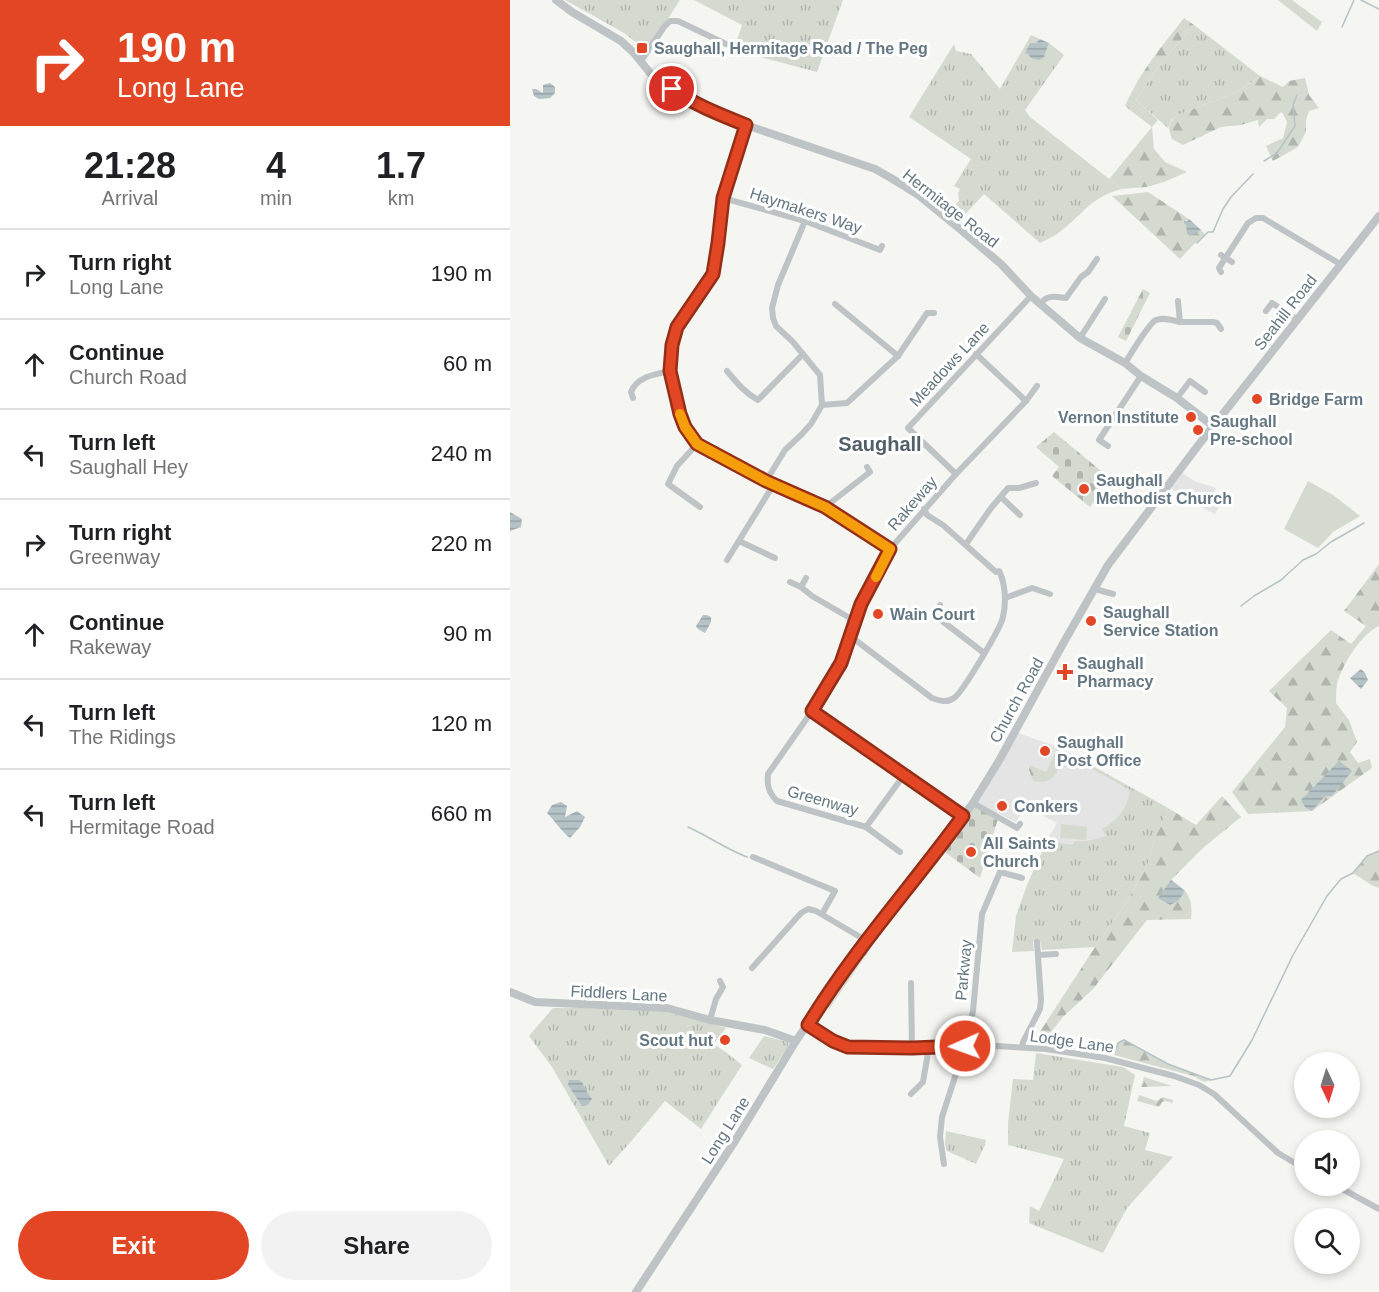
<!DOCTYPE html>
<html lang="en">
<head>
<meta charset="utf-8">
<style>
	:root { --surface:#fff; --page:#f2f2f2; --text:#202124; --muted:#757577; --line:#e0e0e0; --accent:#e34624 }
	body { margin:0; font-family:Helvetica,sans-serif; background:var(--page); color:var(--text); height:100vh; display:flex; flex-direction:column; font-size:22px; white-space:nowrap }
	* { box-sizing:border-box; margin:0 }
	p { font-size:20px; color:var(--muted) }
	.icon { flex:none; width:33px; height:33px; fill:none; stroke:currentColor; stroke-width:2; stroke-linecap:round; stroke-linejoin:round }
	.map { position:relative; flex:1; overflow:hidden }
	.sheet { display:flex; flex-direction:column; background:var(--surface); width:510px }
	.sheet>* { flex:none }
	.guide { background:#e34624; color:#fff; overflow:hidden }
	.needle { width:39px; rotate:176deg }
	.controls { position:absolute; left:784px; top:1052px; display:grid; gap:12px }
	.controls a { display:grid; place-items:center; width:66px; height:66px; border-radius:50%; background:var(--surface); box-shadow:0 3px 9px #0003; font-size:30px }
	.pin { position:absolute; display:grid; place-items:center; width:51px; height:51px; color:#fff; margin:-26px; border:3px solid #fff; border-radius:50%; box-shadow:0 2px 6px #0007 }
	.me { position:absolute; width:66px; margin:-33px; rotate:268deg; stroke-linejoin:round; filter:drop-shadow(0 0 4px #0008) }
	.turn { display:flex; align-items:center; gap:21px; height:126px; padding:0 18px; font-size:27px }
	.turn .icon { width:78px; height:78px; stroke-width:2.5 }
	.turn b { display:block; font-size:42px; line-height:51px }
	.eta { display:flex; justify-content:space-evenly; align-items:center; height:102px; text-align:center }
	.eta b { font-size:36px; font-weight:600; line-height:42px }
	.action { display:flex; gap:12px; margin-top:auto; padding:12px 18px }
	.action a { flex:1; height:69px; border-radius:36px; background:var(--accent); color:#fff; font-size:24px; font-weight:600; line-height:69px; text-align:center }
	.action a+a { background:var(--page); color:var(--text) }
	ul { padding:0; list-style:none }
	li { display:flex; align-items:center; gap:18px; height:90px; padding:0 18px; border-top:2px solid var(--line) }
	li div { flex:1 }
	li b { display:block; font-size:22px }
	li em { font-style:normal }
	main { display:flex; flex:1; min-height:0 }
	.map>svg:first-child { display:block }
	.built { fill:#e3e4e3 }
	.grass { fill:url(#grass-tufts) }
	.forest { fill:url(#forest-firs) }
	.cemetery { fill:url(#cemetery-stones) }
	.garden { fill:#d5dad1 }
	.water { fill:url(#water-rules) }
	.lines { fill:none; stroke-linecap:round; stroke-linejoin:round }
	.stream { stroke:#b5c3c6; stroke-width:1.5 }
	.minor { stroke:#bec3c6; stroke-width:6 }
	.tertiary { stroke:#bec3c6; stroke-width:8 }
	.route-casing { stroke:#942e17; stroke-width:15 }
	.route { stroke:#e34624; stroke-width:10 }
	.slow { stroke:#f59e0b; stroke-width:10 }
	.poi-dot { fill:#e34624; stroke:#fff; stroke-width:2 }
	.labels { text-anchor:middle; stroke-width:6; stroke-linejoin:round; paint-order:stroke }
	.poi-label { font-size:16px; font-weight:bold; fill:#647783; stroke:#fff; text-anchor:start }
	.street-label { font-size:16px; fill:#647783; stroke:#fff }
	.quarter-label { font-size:20px; font-weight:bold; fill:#525f68; stroke:#fff }
</style>
</head>
<body>
<main>
<section class="sheet">
<div class="guide">
<div class="turn"><svg class="icon" aria-label="right" viewBox="0 0 24 24"><path d="M7 20v-9h11M14 6l5 5-5 5"/></svg><div><b>190 m</b>Long Lane</div></div>
</div>
<div class="eta">
<div><b>21:28</b><p>Arrival</p></div>
<div><b>4</b><p>min</p></div>
<div><b>1.7</b><p>km</p></div>
</div>
<ul>
<li><svg class="icon" aria-label="right" viewBox="0 0 24 24"><path d="M7 20v-9h11M14 6l5 5-5 5"/></svg><div><b>Turn right</b><p>Long Lane</p></div><em>190 m</em></li>
<li><svg class="icon" aria-label="ahead" viewBox="0 0 24 24"><path d="M12 20V5M6 11l6-6 6 6"/></svg><div><b>Continue</b><p>Church Road</p></div><em>60 m</em></li>
<li><svg class="icon" aria-label="left" viewBox="0 0 24 24"><path d="M17 20v-9H6M10 6l-5 5 5 5"/></svg><div><b>Turn left</b><p>Saughall Hey</p></div><em>240 m</em></li>
<li><svg class="icon" aria-label="right" viewBox="0 0 24 24"><path d="M7 20v-9h11M14 6l5 5-5 5"/></svg><div><b>Turn right</b><p>Greenway</p></div><em>220 m</em></li>
<li><svg class="icon" aria-label="ahead" viewBox="0 0 24 24"><path d="M12 20V5M6 11l6-6 6 6"/></svg><div><b>Continue</b><p>Rakeway</p></div><em>90 m</em></li>
<li><svg class="icon" aria-label="left" viewBox="0 0 24 24"><path d="M17 20v-9H6M10 6l-5 5 5 5"/></svg><div><b>Turn left</b><p>The Ridings</p></div><em>120 m</em></li>
<li><svg class="icon" aria-label="left" viewBox="0 0 24 24"><path d="M17 20v-9H6M10 6l-5 5 5 5"/></svg><div><b>Turn left</b><p>Hermitage Road</p></div><em>660 m</em></li>
</ul>
<div class="action"><a>Exit</a><a>Share</a></div>
</section>
<div class="map">
<svg width="869" height="1292" viewBox="0 0 869 1292">
	<defs>
		<pattern id="grass-tufts" width="24" height="20" patternUnits="userSpaceOnUse" patternTransform="scale(1.5)"><rect width="24" height="20" fill="#d5dad1"/><path d="M3 7l-1-3M5 7V3M7 7l1-3M15 17l-1-3M17 17v-4M19 17l1-3" fill="none" stroke="#b0b6af"/></pattern>
		<pattern id="forest-firs" width="22" height="20" patternUnits="userSpaceOnUse" patternTransform="scale(1.5)"><rect width="22" height="20" fill="#d5dad1"/><path d="M5 1l3.5 6h-7zM16 11l3.5 6h-7z" fill="#b0b6af"/></pattern>
		<pattern id="cemetery-stones" width="16" height="16" patternUnits="userSpaceOnUse" patternTransform="scale(1.5)"><rect width="16" height="16" fill="#d5dad1"/><path d="M2 7V4a2 2 0 0 1 4 0v3zM10 15v-3a2 2 0 0 1 4 0v3z" fill="#b0b6af"/></pattern>
		<pattern id="water-rules" width="6" height="5" patternUnits="userSpaceOnUse" patternTransform="scale(1.5)"><rect width="6" height="5" fill="#b5c3c6"/><path d="M0 2.5h6" fill="none" stroke="#97a3a6"/></pattern>
	</defs>
	<rect width="100%" height="100%" fill="#f5f5f2"/>
	<g class="built">
		<path d="M673 473 684 481 706 488 700 502 709 506 705 514 674 498 661 488Z"/>
		<path d="M508 733 548 747 658 808 644 841 638 863 521 877 537 841 547 823 515 806 506 822 467 803Z"/>
	</g>
	<g class="grass">
		<path d="M55 0H170L137 51 114 33Z"/>
		<path d="M184 0H333L307 72 224 50 232 25Z"/>
		<path d="M768 0H782L812 22 807 31Z"/>
		<path d="M684 25 750 76 729 91 668 115 661 120 658 128 626 100 647 68Z"/>
		<path d="M521 35 530 39 527 43 534 57 539 43 554 55 515 110 520 117 612 189C581 197 574 213 551 231 545 236 537 239 530 243L474 194 448 222 437 214 449 201 448 193 450 189 444 186 461 159 399 117 444 44 446 51 461 54 490 89Z"/>
		<path d="M579 764 658 808 644 841 638 863 618 900 585 947 532 950 530 941 523 942 524 951 502 952 506 916 517 885 537 841 563 845 564 841C576 842 584 840 596 836L592 829C610 818 616 811 620 790L577 766Z"/>
		<path d="M43 1008H77L153 1011 216 1028 203 1044 216 1052 232 1065 191 1129 155 1101 124 1138 99 1166 42 1067 19 1036Z"/>
		<path d="M254 1036 278 1042 279 1046 263 1069 239 1058Z"/>
		<path d="M526 1053 613 1067 625 1075 614 1126 640 1133 635 1150 663 1157 617 1208 593 1253 519 1223 520 1206 529 1211 554 1159 498 1145V1123L503 1079 523 1080Z"/>
		<path d="M436 1131 476 1140 475 1145 466 1164 437 1151 435 1144Z"/>
	</g>
	<g class="forest">
		<path d="M674 18 684 25 647 68 626 100 648 120 642 127 644 149 655 162 677 172 654 182 636 187 612 189 599 179 642 127 615 106C629 73 652 46 674 18Z"/>
		<path d="M750 76 773 87 779 81 795 78 799 95 809 108 799 111 796 120V132L788 147 763 161 756 146 773 138 777 122 773 114 771 112 764 119H757L749 127 748 120 731 125 711 127 673 145 662 139C658 127 657 123 668 115L729 91Z"/>
		<path d="M638 192 679 219 695 234 687 243H685L670 259 602 196Z"/>
		<path d="M869 564V626C851 634 832 665 827 684 826 690 826 697 826 703L839 720 847 742 840 752 848 763 860 759 862 768 802 811 738 814 722 792 775 727 777 708 759 691 821 630 841 644 856 626 834 611Z"/>
		<path d="M548 747 579 764 577 766 555 755C546 773 546 785 523 781L519 770 520 765 536 772Z"/>
		<path d="M712 796 731 817 693 848 661 880C679 891 683 899 681 919L637 920 583 989 553 1017 541 1032 532 1046 524 1041 585 947 618 900 638 863 644 841 658 808 686 825Z"/>
		<path d="M869 851V888L863 886 843 873 857 856Z"/>
		<path d="M387 910 319 1009 317 1006 328 988 331 982 384 912Z"/>
		<path d="M614 1040 658 1064 701 1080 694 1082 683 1076 604 1055 608 1043Z"/>
		<path d="M634 1077 662 1086 631 1087Z"/>
		<path d="M629 1095 647 1101 653 1097 663 1100V1103L655 1101 652 1102 649 1107 627 1101Z"/>
	</g>
	<g class="cemetery">
		<path d="M633 289 640 293 616 341 608 337Z"/>
		<path d="M544 432 596 475 589 483V494L580 507 542 476 549 467 526 447Z"/>
		<path d="M464 806 488 819 470 878 432 850Z"/>
	</g>
	<g class="garden">
		<path d="M798 481 823 495 850 516 823 532 808 548 774 529Z"/>
		<path d="M551 824 577 827 576 840 550 838Z"/>
	</g>
	<g class="water">
		<path d="M530 39 539 43 534 57 529 60 521 58 518 54 515 53 520 43H526Z"/>
		<path d="M40 83 45 87V93L40 98 29 99 24 96 22 89H26L33 93V85Z"/>
		<path d="M679 219 691 230 681 235 677 234 676 225 674 223V221L677 222Z"/>
		<path d="M0 512 12 519 11 527 0 531Z"/>
		<path d="M193 615H197L201 617V622L195 633 188 629 186 626Z"/>
		<path d="M851 669 855 673 858 680 851 689 840 678Z"/>
		<path d="M829 761 842 771 822 796H815L802 811 795 807 791 800Z"/>
		<path d="M51 802 57 806 55 817 67 811 75 817 70 827 60 838C51 831 45 821 37 813L42 805Z"/>
		<path d="M661 880 675 891 669 900 660 905 648 898Z"/>
		<path d="M59 1080H69L72 1082 75 1089 82 1099 78 1105 72 1106 58 1085Z"/>
	</g>
	<g class="lines">
		<g class="stream">
			<path d="M851 0 869 9"/>
			<path d="M832 27 844 0"/>
			<path d="M754 161 767 153 785 126 783 105 787 95"/>
			<path d="M687 243 698 232H703L713 209 721 197 743 174"/>
			<path d="M731 606 744 596 771 580 793 560 806 554 821 542 854 523"/>
			<path d="M178 827C198 836 216 849 237 857"/>
			<path d="M605 1052 608 1043 614 1040 658 1064 701 1080 720 1076 742 1040 783 955 817 896 831 879 843 873 857 856 869 851"/>
		</g>
		<g class="minor">
			<path d="M131 61 154 27 160 21H168L216 44"/>
			<path d="M236 125 213 198 208 243 203 274 195 287 167 327 162 346 160 371 170 414 175 427 187 444 256 481 315 507 380 549"/>
			<path d="M213 198 295 221 370 250 372 246"/>
			<path d="M711 255 722 262"/>
			<path d="M711 272 709 268 738 223 746 218H753L830 264"/>
			<path d="M325 304 388 356"/>
			<path d="M531 304C536 294 546 297 556 298L571 277 578 272 587 259"/>
			<path d="M756 311 762 303 788 320"/>
			<path d="M670 322H703L707 323 711 329"/>
			<path d="M570 338 595 299"/>
			<path d="M466 354 516 401"/>
			<path d="M615 363C621 354 638 324 646 320 653 317 662 320 670 322L668 301"/>
			<path d="M217 371C227 383 235 393 248 400L293 354"/>
			<path d="M123 398 121 392C127 377 145 374 160 371"/>
			<path d="M667 398 680 381 695 392"/>
			<path d="M312 405 337 403 388 356 417 313H424"/>
			<path d="M187 444 167 466 158 484 190 507"/>
			<path d="M598 446 589 440 631 376"/>
			<path d="M446 474 398 428 521 296"/>
			<path d="M256 481 275 450 291 435 301 424 312 405 310 375 283 342 266 326 263 318 262 308 268 285 295 221"/>
			<path d="M491 497 510 515"/>
			<path d="M315 507 360 472 357 467"/>
			<path d="M229 541 265 558"/>
			<path d="M456 544 481 508 498 488H509L526 483"/>
			<path d="M217 560 264 484"/>
			<path d="M280 582 291 587 302 596 345 621"/>
			<path d="M291 587 296 578"/>
			<path d="M585 589 603 594"/>
			<path d="M495 598 522 588 540 594"/>
			<path d="M430 605 427 617 474 653"/>
			<path d="M340 636 422 698C430 701 437 703 444 698 452 693 491 628 493 617 496 604 496 584 489 571L486 572 433 525 417 515 414 509"/>
			<path d="M302 711 453 816"/>
			<path d="M463 803 507 828 510 824"/>
			<path d="M356 827 394 775"/>
			<path d="M390 852 356 827 267 801C258 792 257 785 258 774L302 711 320 683 331 663 351 604 380 549 446 474 516 401 527 386"/>
			<path d="M243 857 325 891 312 914"/>
			<path d="M528 955 546 954"/>
			<path d="M242 968 291 913 298 909 306 911 357 941"/>
			<path d="M401 983 402 1048"/>
			<path d="M200 1020 206 999 213 987 210 981"/>
			<path d="M298 1025 323 1041 338 1047 402 1048 486 1046 536 1049 595 1058 664 1076 689 1085 704 1094 768 1153 795 1169"/>
			<path d="M512 1047 513 1042 530 1009 531 1000 527 942"/>
			<path d="M401 1094 413 1082 419 1047"/>
			<path d="M434 1164 430 1137 432 1117 455 1046 463 1011 472 914 490 872 512 878"/>
			<path d="M825 1185 869 1209"/>
		</g>
		<g class="tertiary">
			<path d="M46 0 62 12 111 41 124 53 140 73 175 98 202 112 236 125 365 169 381 178 407 194 451 230 491 264 521 296 570 338 615 363 631 376 667 398 703 426"/>
			<path d="M0 992 25 1002 157 1008 200 1020 255 1030 286 1041"/>
			<path d="M126 1292 225 1141 286 1041 309 1007 357 941 416 867 463 803 490 759 554 642 598 565 690 443 869 216"/>
		</g>
	</g>
	<g class="lines">
		<g class="route-casing">
			<path id="route" d="M162 89C185 105 211 115 236 125L213 198 208 243 203 274 167 327 162 345 160 371 170 414 175 427 187 444 256 481 315 507 380 549 351 604 331 663 302 711 453 816C402 886 343 951 298 1025L323 1041 338 1047 402 1048 455 1046"/>
		</g>
		<use href="#route" class="route"/>
		<path class="slow" d="M170 414 175 427 187 444 256 481 315 507 380 549 366 577"/>
	</g>
	<g class="poi-dot">
		<rect x="126" y="42" width="12" height="12" rx="3"/>
		<circle cx="747" cy="399" r="6"/>
		<circle cx="681" cy="417" r="6"/>
		<circle cx="688" cy="430" r="6"/>
		<circle cx="574" cy="489" r="6"/>
		<circle cx="368" cy="614" r="6"/>
		<circle cx="581" cy="621" r="6"/>
		<path d="M552 663h6v6h6v6h-6v6h-6v-6h-6v-6h6z"/>
		<circle cx="535" cy="751" r="6"/>
		<circle cx="492" cy="806" r="6"/>
		<circle cx="461" cy="852" r="6"/>
		<circle cx="215" cy="1040" r="6"/>
	</g>
	<g class="labels">
		<g class="poi-label">
			<text x="144" y="54">Saughall, Hermitage Road / The Peg</text>
			<text x="759" y="405">Bridge Farm</text>
			<text x="669" y="423" text-anchor="end">Vernon Institute</text>
			<text x="700" y="427">Saughall<tspan x="700" dy="18">Pre-school</tspan></text>
			<text x="586" y="486">Saughall<tspan x="586" dy="18">Methodist Church</tspan></text>
			<text x="593" y="618">Saughall<tspan x="593" dy="18">Service Station</tspan></text>
			<text x="380" y="620">Wain Court</text>
			<text x="567" y="669">Saughall<tspan x="567" dy="18">Pharmacy</tspan></text>
			<text x="547" y="748">Saughall<tspan x="547" dy="18">Post Office</tspan></text>
			<text x="504" y="812">Conkers</text>
			<text x="473" y="849">All Saints<tspan x="473" dy="18">Church</tspan></text>
			<text x="203" y="1046" text-anchor="end">Scout hut</text>
		</g>
		<g class="street-label">
			<text transform="translate(441 208) rotate(38)" y="6">Hermitage Road</text>
			<text transform="translate(296 210) rotate(18)" y="6">Haymakers Way</text>
			<text transform="translate(775 312) rotate(-52)" y="6">Seahill Road</text>
			<text transform="translate(439 364) rotate(-47)" y="6">Meadows Lane</text>
			<text transform="translate(402 503) rotate(-49)" y="6">Rakeway</text>
			<text transform="translate(506 700) rotate(-61)" y="6">Church Road</text>
			<text transform="translate(313 800) rotate(16)" y="6">Greenway</text>
			<text transform="translate(453 970) rotate(-85)" y="6">Parkway</text>
			<text transform="translate(109 993) rotate(3)" y="6">Fiddlers Lane</text>
			<text transform="translate(562 1041) rotate(8)" y="6">Lodge Lane</text>
			<text transform="translate(215 1130) rotate(-58)" y="6">Long Lane</text>
		</g>
		<g class="quarter-label">
			<text x="370" y="451">Saughall</text>
		</g>
	</g>
</svg>
<div class="controls">
<a><svg class="needle" viewBox="-14 -14 28 28"><path d="M0-13l5 13h-10z" fill="#e53935"/><path d="M0 13l5-13h-10z" fill="#757577"/></svg></a>
<a><svg class="icon" aria-label="sound" viewBox="0 0 24 24"><path d="M4 9h4l5-4v14l-5-4H4zM17 9q2 3 0 6"/></svg></a>
<a><svg class="icon" aria-label="search" viewBox="0 0 24 24"><circle cx="10" cy="10" r="6"/><path d="M15 15l6 6"/></svg></a>
</div>
<div class="pin" style="left:162px;top:89px;background:#d93025"><svg class="icon" aria-label="arrive" viewBox="0 0 24 24"><path d="M6 21V4h12l-3 4 3 4H6"/></svg></div>
<svg class="me" style="left:455px;top:1046px" viewBox="-20 -20 40 40"><circle r="17" fill="#e34624" stroke="#fff" stroke-width="3"/><path d="M0-11L8 9 0 5-8 9z" fill="#fff"/></svg>
</div>
</main>
</body>
</html>
